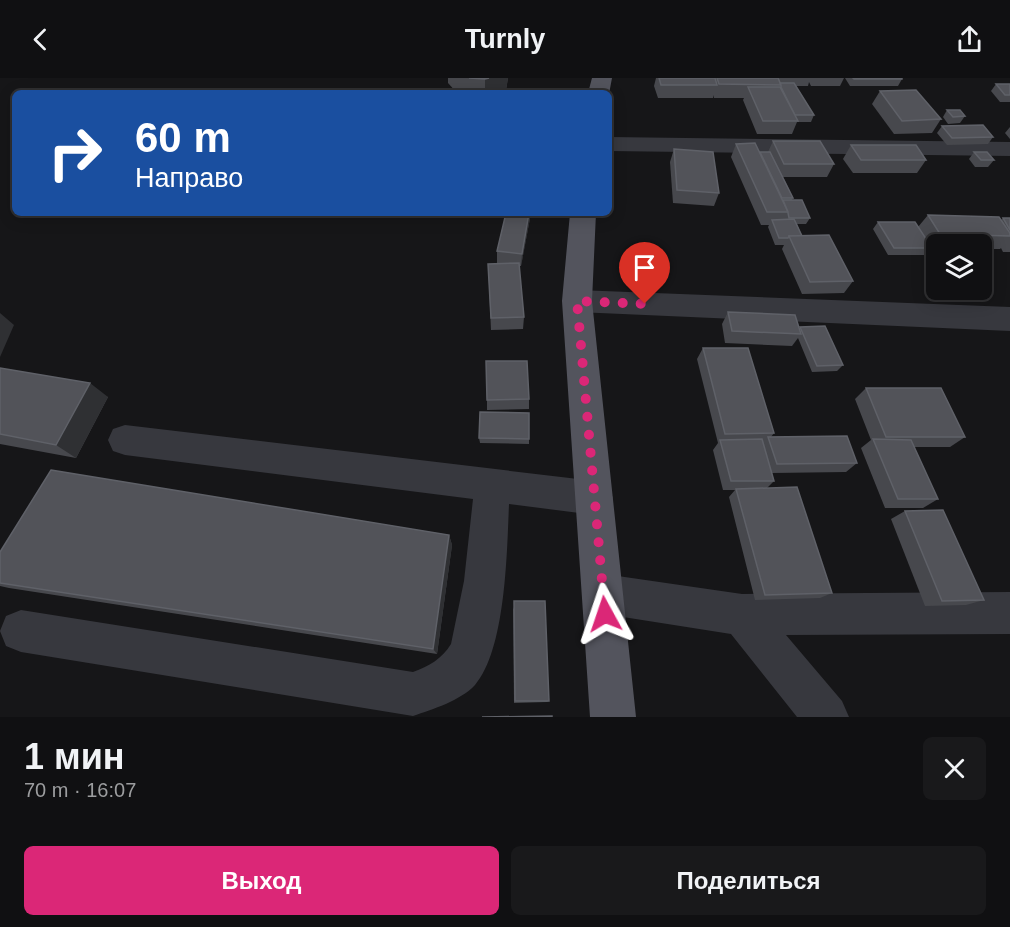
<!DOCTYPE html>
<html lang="ru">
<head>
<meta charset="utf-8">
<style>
	:root { --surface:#101012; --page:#19191b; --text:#f1f3f6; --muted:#9c9d9f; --line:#303032; --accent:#db2777 }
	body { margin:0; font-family:Helvetica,sans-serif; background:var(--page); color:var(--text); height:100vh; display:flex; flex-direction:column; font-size:22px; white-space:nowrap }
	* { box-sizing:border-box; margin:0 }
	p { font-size:20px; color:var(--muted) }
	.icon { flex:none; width:33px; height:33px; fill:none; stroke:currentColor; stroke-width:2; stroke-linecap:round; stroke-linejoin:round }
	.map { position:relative; height:639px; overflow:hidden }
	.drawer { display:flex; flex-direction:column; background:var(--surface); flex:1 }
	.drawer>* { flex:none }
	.guide { position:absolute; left:12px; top:12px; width:600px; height:126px; border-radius:9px; box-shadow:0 3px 15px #0003,0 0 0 2px var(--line); background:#1a4fa0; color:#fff; overflow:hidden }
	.tools { position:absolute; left:926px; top:156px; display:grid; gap:12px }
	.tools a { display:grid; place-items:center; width:66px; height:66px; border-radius:9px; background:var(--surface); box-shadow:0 3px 15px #0003,0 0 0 2px var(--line); font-size:30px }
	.pin { position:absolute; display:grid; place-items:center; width:51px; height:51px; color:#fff; margin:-62px -26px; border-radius:50% 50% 50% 0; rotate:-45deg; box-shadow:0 0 6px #0007 }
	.pin .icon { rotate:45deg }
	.me { position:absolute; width:66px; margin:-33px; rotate:355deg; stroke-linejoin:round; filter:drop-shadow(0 0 4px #0008) }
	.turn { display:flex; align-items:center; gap:21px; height:126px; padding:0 24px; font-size:27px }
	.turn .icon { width:78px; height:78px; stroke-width:2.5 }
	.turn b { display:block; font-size:42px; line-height:51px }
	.round { display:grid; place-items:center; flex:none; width:63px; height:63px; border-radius:9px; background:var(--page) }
	.headline { display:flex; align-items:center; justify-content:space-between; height:102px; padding:0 24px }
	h1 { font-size:36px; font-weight:700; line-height:45px }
	.cta { display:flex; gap:12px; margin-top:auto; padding:12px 24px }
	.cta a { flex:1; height:69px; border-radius:9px; background:var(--accent); color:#fff; font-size:24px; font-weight:700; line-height:69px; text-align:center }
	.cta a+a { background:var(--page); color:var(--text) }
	header { display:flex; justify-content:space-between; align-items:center; height:78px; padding:0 24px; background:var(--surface); font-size:27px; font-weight:700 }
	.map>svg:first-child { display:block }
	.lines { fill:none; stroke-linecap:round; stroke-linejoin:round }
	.minor { fill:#37383e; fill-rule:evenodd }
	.major { fill:#53545d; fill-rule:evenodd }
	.wall { fill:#47484d }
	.shaded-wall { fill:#2f3033 }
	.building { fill:#525359; stroke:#5f6168; stroke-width:1.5 }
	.route { stroke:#db2777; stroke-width:10; stroke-dasharray:0 18 }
</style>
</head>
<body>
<header><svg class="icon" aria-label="back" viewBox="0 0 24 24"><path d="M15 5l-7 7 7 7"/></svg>Turnly<svg class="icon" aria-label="share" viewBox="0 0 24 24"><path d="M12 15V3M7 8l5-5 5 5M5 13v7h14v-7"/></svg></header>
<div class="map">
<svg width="1010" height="639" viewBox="0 0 1010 639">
	<rect width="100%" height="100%" fill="#161618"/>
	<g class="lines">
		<g class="minor">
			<path d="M609 59 1010 64V78L609 73Z"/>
			<path d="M577 212 1010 229V253L577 234 567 231 562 223 567 215Z"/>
			<path d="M125 347 595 403 608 408 613 420 608 432 595 437 509 426C507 473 506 571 475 607 460 623 433 631 413 638L21 574 6 568 0 553 6 538 21 532 413 594C429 588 442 581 451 566L464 503 473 421 125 377 113 373 108 362 113 351Z"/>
			<path d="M604 496 742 516 1010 514V556L786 557 842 623 849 639H797L731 556 604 536 590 530 584 516 590 502Z"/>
		</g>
		<g class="major">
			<path d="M592 0H612L609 16 588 15Z"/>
			<path d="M570 135H596L592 223 636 639H590L562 223Z"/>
		</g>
	</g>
	<g class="wall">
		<path d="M448 0H508L506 12 497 15H457L448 5Z"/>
		<path d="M656 0H844L840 8H811L809 4 808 8H796L814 37 811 44H797L792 56H757L743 22 744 20H714V17L713 20H658L654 8Z"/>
		<path d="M845 0H902V1L898 8H850Z"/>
		<path d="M996 6H1010V24H1000L991 13Z"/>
		<path d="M880 13 941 41 932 55 894 56 872 26Z"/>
		<path d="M947 32 965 38 960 45 948 46 943 39Z"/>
		<path d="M942 48 993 59 988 66 947 67 937 55Z"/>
		<path d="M1010 49V61L1005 55Z"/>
		<path d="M773 63 834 86 827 99H783L793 120 792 122 810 140 806 146H797L802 158 853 203 844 215 802 216 782 171 784 167H775L768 149 769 147H761L731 79 736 66 759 74H768Z"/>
		<path d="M851 67 926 82 917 95H853L843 81Z"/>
		<path d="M674 71 719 115 714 128 673 125 670 84Z"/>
		<path d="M974 74 994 82 988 89H975L969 81Z"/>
		<path d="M506 135H531L521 188H519L524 239 523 251 491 252 488 186H497V173Z"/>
		<path d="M928 137 1001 142 1003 140H1010V174H1003L1001 170 1000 171H981V166H936V169H931L932 170 926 177H888L873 151 878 144 918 149Z"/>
		<path d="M728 234 799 251 800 249 843 287 837 293 812 294 798 260 792 268 725 265 722 246Z"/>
		<path d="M703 270 774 355 771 359 857 385 846 394 772 395 774 403 767 410 832 515 820 520 755 522 729 419 735 412H723L713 372 718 365 697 281Z"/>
		<path d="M0 290 108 319 76 380 0 366Z"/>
		<path d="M866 310 965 359 950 369H914L938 421 923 430H885L861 370 871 362 855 321Z"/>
		<path d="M529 321V331L487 332V322Z"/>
		<path d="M479 360 529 361V366L480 365Z"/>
		<path d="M905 433 984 522 966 527 925 528 891 441Z"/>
		<path d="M449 457 452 467 437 576 9 510 0 508V474Z"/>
		<path d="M513 529 549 623 547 624 514 625Z"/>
	</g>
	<g class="shaded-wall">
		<path d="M489 0H508L506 12 497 15H485V1Z"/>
		<path d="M529 135H531L521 188 522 176Z"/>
		<path d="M0 235 14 247 0 279Z"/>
		<path d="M90 305 108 319 76 380 56 367Z"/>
		<path d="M449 457 452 467 437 576 433 571Z"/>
	</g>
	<g class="building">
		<path d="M469 0H489L485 1Z"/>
		<path d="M659 0H715L717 7H661Z"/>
		<path d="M717 0H778L781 7 719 6Z"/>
		<path d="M853 0H902V1H854Z"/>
		<path d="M780 5H794L814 37H795L781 9V7Z"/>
		<path d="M996 6H1010V17H1005Z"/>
		<path d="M748 9H780L798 43H763Z"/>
		<path d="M916 12 941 41 902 43 880 13Z"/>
		<path d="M947 32H960L965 38 953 39Z"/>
		<path d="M983 47 993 59 952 60 942 48Z"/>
		<path d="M773 63H820L834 86H784Z"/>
		<path d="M755 65 788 134H767L736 66Z"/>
		<path d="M851 67H916L926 82H861Z"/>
		<path d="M674 71 713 74 719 115 677 112Z"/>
		<path d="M760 74H770L793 120H782Z"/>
		<path d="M974 74H987L994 82H981Z"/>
		<path d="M783 122H802L810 140H789L788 135V134Z"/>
		<path d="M506 135H529L522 176 497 173Z"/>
		<path d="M928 137 999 139 1010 155V158L940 156Z"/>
		<path d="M1003 140H1010V152Z"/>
		<path d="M794 141 802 158H789L788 160H779L772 142Z"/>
		<path d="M878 144H915L932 170H894Z"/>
		<path d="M829 157 853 203 810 204 789 158Z"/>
		<path d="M519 185 524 239 491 240 488 186Z"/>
		<path d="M728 234 795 237 801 256 732 253Z"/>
		<path d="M825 248 843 287 817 288 800 249Z"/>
		<path d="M703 270H748L774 355 725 356Z"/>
		<path d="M486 283H527L529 321 487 322Z"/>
		<path d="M0 290 90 305 56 367 0 356Z"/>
		<path d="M866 310H941L965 359H886Z"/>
		<path d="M480 334 529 335V361L479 360Z"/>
		<path d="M847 358 857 385 777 386 768 359Z"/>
		<path d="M762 361 774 403H731L720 362Z"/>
		<path d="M873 361 911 362 938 421H898Z"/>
		<path d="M51 392 449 457 433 571 0 505V474Z"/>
		<path d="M797 409 832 515 765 517 736 411Z"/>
		<path d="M943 432 984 522 942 523 905 433Z"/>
		<path d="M514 523H545L549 623H515Z"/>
		<path d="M552 638V639H482Z"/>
	</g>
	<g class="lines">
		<path class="route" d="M605 536 577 223 645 226"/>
	</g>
</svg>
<div class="tools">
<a><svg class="icon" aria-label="layers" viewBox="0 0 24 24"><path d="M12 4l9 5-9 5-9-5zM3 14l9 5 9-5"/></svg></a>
</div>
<div class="pin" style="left:645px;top:226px;background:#d93025"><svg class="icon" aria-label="arrive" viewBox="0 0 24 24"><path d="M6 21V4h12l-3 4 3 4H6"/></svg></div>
<svg class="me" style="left:605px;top:536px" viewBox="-20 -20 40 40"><path d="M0-17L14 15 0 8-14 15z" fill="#db2777" stroke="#fff" stroke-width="4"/></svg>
<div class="guide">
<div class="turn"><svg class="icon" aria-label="right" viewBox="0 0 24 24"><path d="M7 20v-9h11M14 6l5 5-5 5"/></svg><div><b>60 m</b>Направо</div></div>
</div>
</div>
<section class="drawer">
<div class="headline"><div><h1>1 мин</h1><p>70 m · 16:07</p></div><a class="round"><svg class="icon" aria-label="close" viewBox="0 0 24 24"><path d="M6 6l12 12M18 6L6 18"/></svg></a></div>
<div class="cta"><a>Выход</a><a>Поделиться</a></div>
</section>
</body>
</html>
